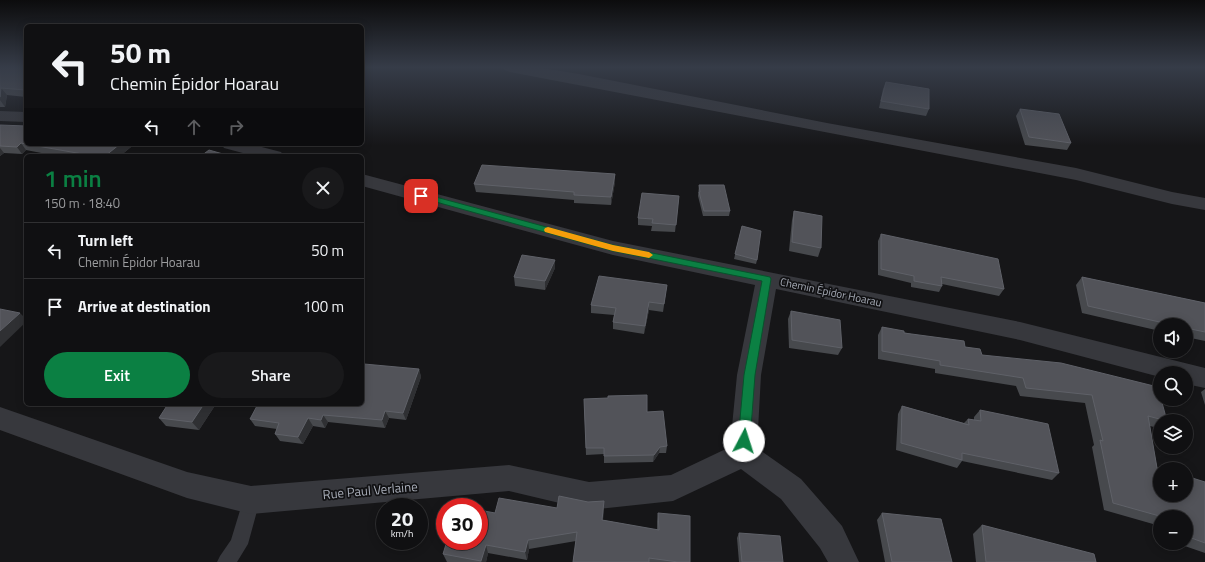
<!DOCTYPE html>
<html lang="en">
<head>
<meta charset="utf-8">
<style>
	:root { --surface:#101012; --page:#19191b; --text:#f1f3f6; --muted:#9c9d9f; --line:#303032; --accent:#0b8043 }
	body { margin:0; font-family:"Titillium Web",sans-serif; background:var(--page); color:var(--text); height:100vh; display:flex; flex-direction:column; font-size:15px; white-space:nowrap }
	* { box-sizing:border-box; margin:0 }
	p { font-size:13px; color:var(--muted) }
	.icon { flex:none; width:22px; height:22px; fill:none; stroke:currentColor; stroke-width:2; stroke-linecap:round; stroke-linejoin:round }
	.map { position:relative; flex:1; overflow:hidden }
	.sheet { position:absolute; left:24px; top:154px; width:340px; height:252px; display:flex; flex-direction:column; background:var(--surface); border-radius:6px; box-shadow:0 2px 10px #0003,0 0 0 1px var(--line) }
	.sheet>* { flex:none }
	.guide { position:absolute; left:24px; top:24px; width:340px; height:122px; border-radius:6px; box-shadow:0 2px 10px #0003,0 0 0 1px var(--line); background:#101012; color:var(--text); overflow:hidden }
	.buttons { position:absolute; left:1153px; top:318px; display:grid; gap:8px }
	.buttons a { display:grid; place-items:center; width:40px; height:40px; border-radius:50%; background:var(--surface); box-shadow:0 2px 10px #0003,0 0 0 1px var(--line); font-size:20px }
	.speed { position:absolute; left:376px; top:498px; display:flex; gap:8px; font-size:20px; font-weight:700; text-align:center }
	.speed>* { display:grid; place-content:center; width:52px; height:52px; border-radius:50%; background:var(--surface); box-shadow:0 2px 10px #0003,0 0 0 1px var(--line); line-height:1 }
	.speed small { font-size:10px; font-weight:400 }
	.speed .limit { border:6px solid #d22; background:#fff; color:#111 }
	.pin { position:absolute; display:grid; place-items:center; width:34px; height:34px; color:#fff; margin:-17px; border-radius:8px; box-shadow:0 2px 6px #0006 }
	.me { position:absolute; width:44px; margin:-22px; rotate:5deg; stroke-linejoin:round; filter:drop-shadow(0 0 3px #0008) }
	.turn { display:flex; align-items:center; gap:14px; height:84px; padding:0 20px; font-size:18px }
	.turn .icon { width:52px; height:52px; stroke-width:2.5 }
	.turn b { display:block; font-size:28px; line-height:34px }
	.lanes { display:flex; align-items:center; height:38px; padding:0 20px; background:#0003; justify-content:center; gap:20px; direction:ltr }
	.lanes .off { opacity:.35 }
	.round { display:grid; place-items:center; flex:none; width:42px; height:42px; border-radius:21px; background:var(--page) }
	.head { display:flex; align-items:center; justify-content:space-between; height:68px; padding:0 20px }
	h1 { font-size:24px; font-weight:600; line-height:30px; color:var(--accent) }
	.cta { display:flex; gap:8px; margin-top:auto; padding:8px 20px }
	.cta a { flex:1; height:46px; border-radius:24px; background:var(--accent); color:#fff; font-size:16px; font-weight:600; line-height:46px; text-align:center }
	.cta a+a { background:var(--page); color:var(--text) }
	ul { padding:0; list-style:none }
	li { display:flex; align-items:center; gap:12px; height:56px; padding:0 20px; border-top:1px solid var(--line) }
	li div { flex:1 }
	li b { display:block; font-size:15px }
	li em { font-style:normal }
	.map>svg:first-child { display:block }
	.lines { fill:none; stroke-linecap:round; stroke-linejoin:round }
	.lane { fill:#37383d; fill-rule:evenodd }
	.street { fill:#37383d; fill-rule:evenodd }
	.wall { fill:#47494d }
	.shaded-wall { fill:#2f3033 }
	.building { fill:#525359; stroke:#5f6168 }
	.route { fill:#0b8043; stroke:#07532c }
	.slow { fill:#f59e0b }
	.labels { text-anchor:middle; stroke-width:3.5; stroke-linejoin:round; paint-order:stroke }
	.street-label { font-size:11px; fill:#a8adb8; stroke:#111113 }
	.near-street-label { font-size:13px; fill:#a8adb8; stroke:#111113 }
</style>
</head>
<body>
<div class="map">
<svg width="1205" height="562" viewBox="0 0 1205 562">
	<rect width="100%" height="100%" fill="#161618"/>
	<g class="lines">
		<path class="lane" d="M251 492 257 494 260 500 248 544 237 562H217L220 556 231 540 245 494Z"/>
		<g class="street">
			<path d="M502 67H536L579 74 827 123 1076 168 1172 192 1205 198V210L1172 204 1076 180 510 72 505 70Z"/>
			<path d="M0 111 26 112V122L0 121Z"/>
			<path d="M221 144H250L281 152 284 156H254L224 148Z"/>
			<path d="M362 174 613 241 1020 322 1205 368V388L1186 384V373H1160V377L1020 340 776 289 761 375 757 448 801 479 842 526 859 562H828L820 548 781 499 741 469 673 501 589 510 509 491 251 514 187 498 0 430V407L187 472 251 486 509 465 589 482 671 475 730 447 737 375 755 285 613 255 362 186Z"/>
		</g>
	</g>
	<g class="wall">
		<path d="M0 67H26V97L7 95 5 107H0Z"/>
		<path d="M886 82 929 109 926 116 879 108 883 89Z"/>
		<path d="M1020 109 1071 143 1067 150 1025 145 1016 116Z"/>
		<path d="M0 125 26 144 131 147 120 156H57L26 150 22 154 4 153 0 156Z"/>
		<path d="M615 174V182L611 205 574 203V200L476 192 474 184Z"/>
		<path d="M699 185 730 211 729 216H703L698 196Z"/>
		<path d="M679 196 675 232 651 231 652 226 638 225V218Z"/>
		<path d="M794 211 821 248 818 257 789 251 792 220Z"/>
		<path d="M742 226 757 260 756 264 734 259Z"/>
		<path d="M881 234 1004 289 999 296 942 284V286L939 292 911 287V283L878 275V241Z"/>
		<path d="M555 268 545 290 515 286 514 277Z"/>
		<path d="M1082 277 1205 303V341L1186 337V325H1160V331L1082 313 1076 285Z"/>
		<path d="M667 285 663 312 649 310 644 334 613 329V322L614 315 591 313V305Z"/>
		<path d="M791 311 842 348 838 355 789 348 788 319Z"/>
		<path d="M882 327 965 347 982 355 1167 421H1160V426L1158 428 1150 426 1157 468 1205 482V553L1176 543H1186V517H1160V526L1104 510 1092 447 1094 445 1085 403 1020 396 1016 386 935 373V369L878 359V335Z"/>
		<path d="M419 369 421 377 406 420 389 418 385 428 328 422 325 428 313 426 303 444 280 441 275 434 277 429 255 426 250 419 362 404Z"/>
		<path d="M1205 389V405L1201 392Z"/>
		<path d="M584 399 647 412 667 446 666 453H659L653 462 604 463V454L586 455Z"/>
		<path d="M216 404 199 430 166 426 159 418Z"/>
		<path d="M902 406 964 423 968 419 974 420V417L980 410 1059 473 1052 480 962 461 957 468 896 450 898 414Z"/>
		<path d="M604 501 603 520 657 530V521L658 513 690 562H573L576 541 529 549 527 560 488 553 486 562H447L443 554 495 513 557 508 588 502Z"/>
		<path d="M882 513 952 562H885L877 520Z"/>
		<path d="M982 525 1096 562H976L973 534Z"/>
		<path d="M739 533 783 562H739L737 538Z"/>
	</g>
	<g class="shaded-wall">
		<path d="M1 88 7 95 5 107 0 100Z"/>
		<path d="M21 143 26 150 22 154 17 147Z"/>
		<path d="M120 144H129L131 147 120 156H105Z"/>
		<path d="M0 148 4 153 0 156Z"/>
		<path d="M615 174V182L611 205V197Z"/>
		<path d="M555 260V268L545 290V281Z"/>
		<path d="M649 302V310L644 334 645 326Z"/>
		<path d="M20 313 26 319V322L0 347V331Z"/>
		<path d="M419 369 421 377 406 420 403 413Z"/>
		<path d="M204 404H216L199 430 192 422Z"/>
		<path d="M385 411 389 418 385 428 382 420Z"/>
		<path d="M323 415 328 422 325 428 321 420Z"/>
		<path d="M308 418 313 426 303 444 298 437Z"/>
		<path d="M660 447 659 453 653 462 654 455Z"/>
		<path d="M604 501V510L602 529V520Z"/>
		<path d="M528 540 529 549 527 560 525 552Z"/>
		<path d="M486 545 488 553 486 562H482L481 561Z"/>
	</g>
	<g class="building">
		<path d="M0 67H26V90L1 88 0 97Z"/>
		<path d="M886 82 929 89V109L881 101Z"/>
		<path d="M1020 109 1059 114 1071 143 1029 137Z"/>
		<path d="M0 125 26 126V144L21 143 17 147 0 146Z"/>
		<path d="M26 144H120L105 156H94Z"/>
		<path d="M209 150 230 156H201Z"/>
		<path d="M482 165 615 174 611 197 574 195V192L474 184Z"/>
		<path d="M699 185H724L730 211H704L699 192H700Z"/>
		<path d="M642 193 679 196 676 225 652 223 653 219 638 218Z"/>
		<path d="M794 211 822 216 821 248 792 242Z"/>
		<path d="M742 226 761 231 757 260 735 254Z"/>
		<path d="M881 234 998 259 1004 289 941 277 942 286 914 281V276L881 269Z"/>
		<path d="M522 255 555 260 545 281 514 277Z"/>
		<path d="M599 276 667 285 664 304 649 302 645 326 613 322 616 308 591 305Z"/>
		<path d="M1082 277 1205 303V332L1186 328V325H1173L1088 306Z"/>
		<path d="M0 309 20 313 0 331Z"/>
		<path d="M791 311 840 320 842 348 792 340Z"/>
		<path d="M882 327 904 331V333L964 341 965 347 980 349 982 355 1061 363 1158 387 1160 394V399H1161L1167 421 1148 416 1157 468 1161 469H1160V495H1186V476L1205 482V543L1186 536V517H1163L1113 503 1100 440 1103 441 1092 395 1026 388 1023 378 940 365V361L882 351Z"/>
		<path d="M364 364 419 369 403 413 385 411 382 420 323 415 321 420 308 418 298 437 275 434 279 423 250 419 258 404H362V368Z"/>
		<path d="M647 395V412L663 411 667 446 660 447 654 455 604 456V448H586L584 399 608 398V396Z"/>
		<path d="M168 404H204L192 422 159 418Z"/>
		<path d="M902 406 969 425 968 419 981 421 980 410 1048 424 1059 473 962 453V460L901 443Z"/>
		<path d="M559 496 588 502 604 501 602 520 659 530 658 513 690 516V562H678L649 558V562H573L577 532 528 540 525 552 486 545 481 561 443 554 447 541H479V510L495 513 499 498 557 508Z"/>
		<path d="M882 513 941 519 952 562H892Z"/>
		<path d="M982 525 1094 554 1096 562H986Z"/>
		<path d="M739 533 780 536 783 562H742Z"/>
	</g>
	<linearGradient id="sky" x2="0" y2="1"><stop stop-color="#0c0c0d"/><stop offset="0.46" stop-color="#363c48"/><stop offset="1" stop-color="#363c48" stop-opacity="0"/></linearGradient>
	<rect width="1205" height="146" fill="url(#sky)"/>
	<path class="route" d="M421 193 613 245 770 277 771 279 755 375 750 441 748 445 744 446 740 445 738 441 744 375 762 281 613 251 418 197V194Z"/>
	<path class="slow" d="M548 227 613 245 649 252 653 255 649 258 613 251 545 232 544 230 545 228Z"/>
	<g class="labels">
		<g class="street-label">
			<text transform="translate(831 292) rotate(12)" y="4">Chemin Épidor Hoarau</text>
		</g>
		<g class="near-street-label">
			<text transform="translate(370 490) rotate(-5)" y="5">Rue Paul Verlaine</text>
		</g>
	</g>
</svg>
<div class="buttons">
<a><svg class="icon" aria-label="sound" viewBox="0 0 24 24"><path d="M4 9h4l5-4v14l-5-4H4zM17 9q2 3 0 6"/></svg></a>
<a><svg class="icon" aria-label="search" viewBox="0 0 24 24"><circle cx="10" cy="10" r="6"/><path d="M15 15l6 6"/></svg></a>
<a><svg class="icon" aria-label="layers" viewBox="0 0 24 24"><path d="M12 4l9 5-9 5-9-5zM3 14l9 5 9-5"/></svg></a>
<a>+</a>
<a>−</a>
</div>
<div class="speed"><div>20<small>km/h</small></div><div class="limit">30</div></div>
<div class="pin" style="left:421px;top:196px;background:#d93025"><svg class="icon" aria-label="arrive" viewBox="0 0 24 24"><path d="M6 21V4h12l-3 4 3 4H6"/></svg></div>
<svg class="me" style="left:744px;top:441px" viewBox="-20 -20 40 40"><circle r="19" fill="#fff"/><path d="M0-13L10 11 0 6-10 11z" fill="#0b8043"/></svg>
<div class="guide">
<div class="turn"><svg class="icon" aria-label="left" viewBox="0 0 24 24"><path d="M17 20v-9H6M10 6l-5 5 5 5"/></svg><div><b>50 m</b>Chemin Épidor Hoarau</div></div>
<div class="lanes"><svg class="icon" aria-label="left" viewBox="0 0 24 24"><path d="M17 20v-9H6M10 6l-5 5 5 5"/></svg><svg class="icon off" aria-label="ahead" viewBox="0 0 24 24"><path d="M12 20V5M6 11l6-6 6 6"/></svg><svg class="icon off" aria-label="right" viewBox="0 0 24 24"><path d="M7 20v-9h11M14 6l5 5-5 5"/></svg></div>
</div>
<section class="sheet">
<div class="head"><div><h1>1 min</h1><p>150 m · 18:40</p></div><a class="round"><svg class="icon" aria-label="close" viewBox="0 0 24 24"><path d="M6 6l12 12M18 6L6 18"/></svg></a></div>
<ul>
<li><svg class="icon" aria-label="left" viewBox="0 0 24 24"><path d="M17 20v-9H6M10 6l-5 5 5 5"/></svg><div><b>Turn left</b><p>Chemin Épidor Hoarau</p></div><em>50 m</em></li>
<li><svg class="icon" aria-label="arrive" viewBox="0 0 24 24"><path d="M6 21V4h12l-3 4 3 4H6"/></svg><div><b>Arrive at destination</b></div><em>100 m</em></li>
</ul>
<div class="cta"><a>Exit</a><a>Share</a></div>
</section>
</div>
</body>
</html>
